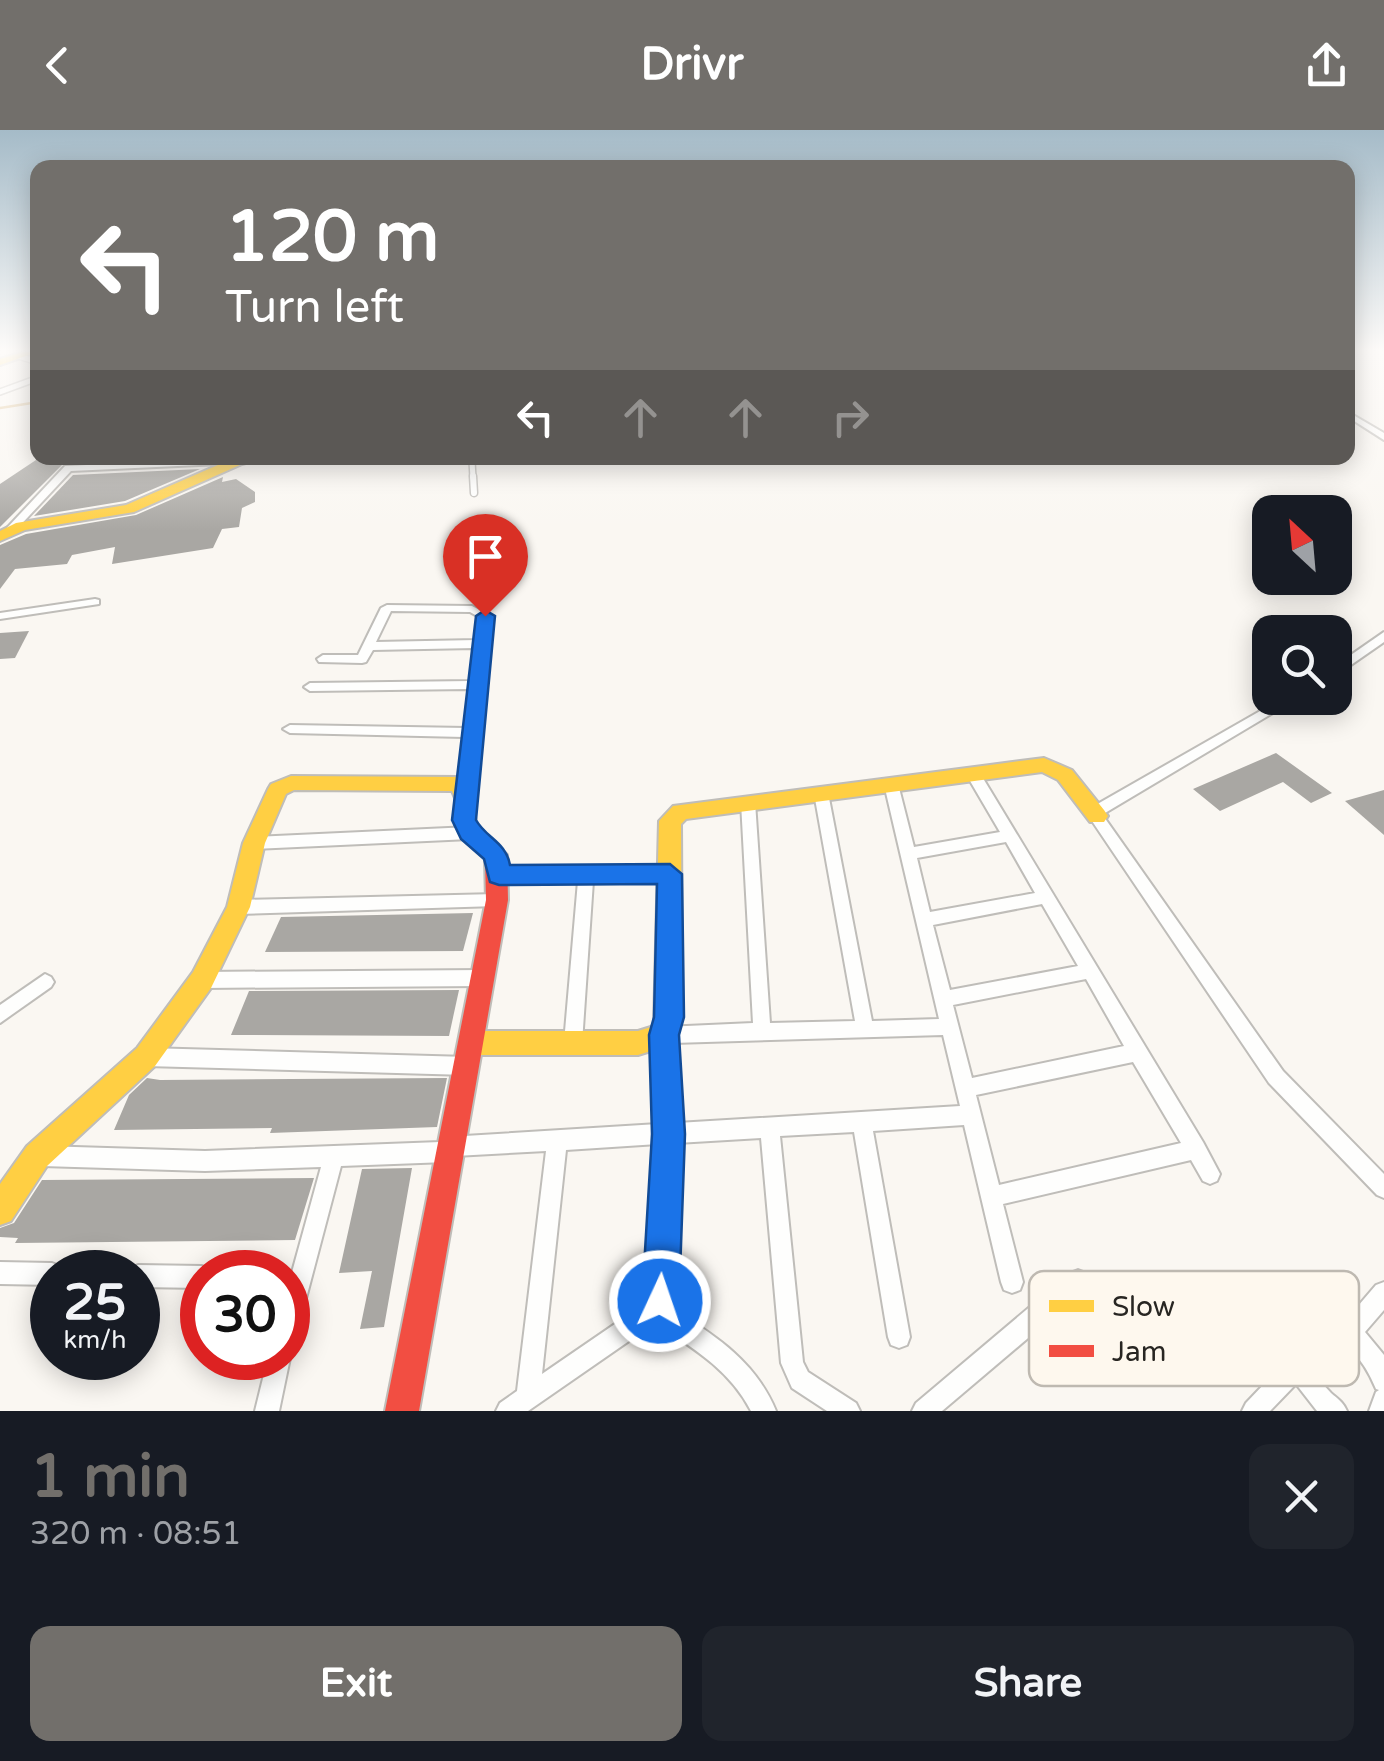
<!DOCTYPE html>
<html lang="en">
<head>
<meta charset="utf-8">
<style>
	:root { --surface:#171b24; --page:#20242c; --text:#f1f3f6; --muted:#9ea1a6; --accent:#726f6b }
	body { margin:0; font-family:"Varela Round",sans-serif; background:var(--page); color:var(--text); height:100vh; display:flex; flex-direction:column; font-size:38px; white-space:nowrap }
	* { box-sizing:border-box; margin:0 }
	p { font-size:32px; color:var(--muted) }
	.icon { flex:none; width:55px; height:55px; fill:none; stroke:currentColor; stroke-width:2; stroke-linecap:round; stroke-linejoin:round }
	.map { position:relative; height:1281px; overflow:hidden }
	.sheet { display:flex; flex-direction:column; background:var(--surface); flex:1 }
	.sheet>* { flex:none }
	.guide { position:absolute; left:30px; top:30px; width:1325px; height:305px; border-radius:20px; box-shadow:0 5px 25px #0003; background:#726f6b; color:#fff; overflow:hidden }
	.needle { width:65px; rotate:334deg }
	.buttons { position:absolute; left:1252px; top:365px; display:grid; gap:20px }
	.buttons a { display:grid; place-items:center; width:100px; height:100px; border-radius:20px; background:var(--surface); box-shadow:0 5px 25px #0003; font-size:50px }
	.speed { position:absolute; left:30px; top:1120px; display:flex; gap:20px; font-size:50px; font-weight:700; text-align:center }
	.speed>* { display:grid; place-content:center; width:130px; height:130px; border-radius:50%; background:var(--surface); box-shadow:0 5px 25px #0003; line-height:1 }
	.speed small { font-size:25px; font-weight:400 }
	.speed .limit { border:15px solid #d22; background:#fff; color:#111 }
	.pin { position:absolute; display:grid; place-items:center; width:85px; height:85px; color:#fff; margin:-102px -42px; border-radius:50% 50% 50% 0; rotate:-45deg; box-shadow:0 0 10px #0007 }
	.pin .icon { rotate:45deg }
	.me { position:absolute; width:110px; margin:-55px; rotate:3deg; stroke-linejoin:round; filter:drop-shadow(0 0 8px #0008) }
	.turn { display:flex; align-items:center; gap:35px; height:210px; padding:0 30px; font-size:45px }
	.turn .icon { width:130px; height:130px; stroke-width:2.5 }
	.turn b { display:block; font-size:70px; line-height:85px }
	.lanes { display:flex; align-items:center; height:95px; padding:0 30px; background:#0003; justify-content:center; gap:50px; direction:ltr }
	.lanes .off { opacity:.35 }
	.round { display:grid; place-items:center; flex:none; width:105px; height:105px; border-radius:20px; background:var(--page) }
	.headline { display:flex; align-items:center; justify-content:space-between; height:170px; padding:0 30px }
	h1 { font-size:60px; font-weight:700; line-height:75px; color:var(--accent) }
	.cta { display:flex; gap:20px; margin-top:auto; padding:20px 30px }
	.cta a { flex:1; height:115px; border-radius:20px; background:var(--accent); color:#fff; font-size:40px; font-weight:700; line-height:115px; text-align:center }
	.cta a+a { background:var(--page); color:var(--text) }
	header { display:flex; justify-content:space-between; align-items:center; height:130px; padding:0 30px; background:var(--accent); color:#fff; font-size:45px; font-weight:700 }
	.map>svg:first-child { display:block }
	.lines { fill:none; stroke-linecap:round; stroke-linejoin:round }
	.stream { stroke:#e1c698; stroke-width:2.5 }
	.building { fill:#a9a7a3 }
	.lane-far1-casing { stroke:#bfbdb9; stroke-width:8 }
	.lane-casing { stroke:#bfbdb9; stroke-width:9 }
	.street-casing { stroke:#bfbdb9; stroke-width:4 }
	.slow-casing { stroke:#bfbdb9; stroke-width:4 }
	.jam-casing { stroke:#bfbdb9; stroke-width:4 }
	.lane-far1 { stroke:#fefefd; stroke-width:5 }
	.lane { stroke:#fefefd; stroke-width:6 }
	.street { fill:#fefefd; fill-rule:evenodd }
	.slow { fill:#ffcf43; fill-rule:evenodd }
	.jam { fill:#f24e42; fill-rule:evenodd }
	.route { fill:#1a73e8; stroke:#114b97; stroke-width:2.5 }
	.key { fill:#fef8ee; stroke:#beb9b1; stroke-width:2.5 }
	.key-label { font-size:28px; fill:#282622 }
</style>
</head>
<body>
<header><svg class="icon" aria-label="back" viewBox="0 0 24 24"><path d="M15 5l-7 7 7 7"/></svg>Drivr<svg class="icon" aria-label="share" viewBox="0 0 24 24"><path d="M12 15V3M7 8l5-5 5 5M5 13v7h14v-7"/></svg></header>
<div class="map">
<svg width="1384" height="1281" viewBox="0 0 1384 1281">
	<rect width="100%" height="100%" fill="#faf7f2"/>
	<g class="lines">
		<path class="stream" d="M0 278 38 272"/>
	</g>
	<g class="building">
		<path d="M39 328H168L65 332 0 397V354Z"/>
		<path d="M200 339 125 371 34 386 73 345Z"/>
		<path d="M223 347 222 352 236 349 255 362V372L242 378 239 397 222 399 213 418 112 434 115 417 72 425 67 434 15 439 0 459V415L26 404 136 385Z"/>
		<path d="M29 501 15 528 0 529V503Z"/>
		<path d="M1276 623 1332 663 1311 673 1283 652 1220 681 1193 659Z"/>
		<path d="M1384 660V705L1345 671Z"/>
		<path d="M473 783 463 821 265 822 281 787Z"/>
		<path d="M459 860 449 906 231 905 249 861Z"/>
		<path d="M147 948 160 950 447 948 437 997 270 1003 272 998 114 1000 129 965Z"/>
		<path d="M412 1038 384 1197 360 1199 372 1141 339 1143 362 1039Z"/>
		<path d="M314 1048 295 1110 15 1113 18 1108 0 1107V1098L14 1093 42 1050Z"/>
	</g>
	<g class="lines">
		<g class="lane-far1-casing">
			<g id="lane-far1">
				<path d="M18 226 38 232"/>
				<path d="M0 262 38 248"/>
				<path d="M465 328 472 331 473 348"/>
			</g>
		</g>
		<g class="lane-casing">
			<path id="lane" d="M473 346 474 363"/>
		</g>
		<g class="street-casing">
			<g id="street">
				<path d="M1348 282 1384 303V310L1348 287Z"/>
				<path d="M239 328 243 331 242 333 71 341 14 402 5 400 65 336Z"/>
				<path d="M95 469 99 470V474L0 489V483Z"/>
				<path d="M387 475 472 476 491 486 488 511 490 514 487 517 478 600 481 603 478 606 470 664H460L458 660 464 607 290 603 283 599 290 595 466 598 470 559 310 561 304 557 310 553 471 551 475 518 373 520 366 532 362 533 319 532 317 529 323 525H358L381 478ZM391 481 470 482 479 487 476 510 376 512Z"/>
				<path d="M1384 502V512L1335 546V536Z"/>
				<path d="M1283 568H1298L1105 683 1104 687 1283 941 1384 1044V1068L1377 1065 1269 953 1090 688 1094 676Z"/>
				<path d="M973 639 978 640 1203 1012 1220 1044 1217 1051 1210 1054 1203 1051 1191 1030 1003 1074 1023 1152 1020 1160 1012 1163 1004 1160 1001 1152 964 995 873 1001 910 1207 907 1215 899 1218 891 1215 888 1207 854 1002 780 1006 803 1232 808 1242 856 1273 860 1281H827L792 1258 781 1233 761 1008 677 1013 672 1171 670 1177C714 1205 755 1230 776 1281H751C730 1240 693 1218 655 1193L528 1281H496L500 1273 517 1261 546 1021 455 1026 447 1032 341 1036 299 1195 296 1203 288 1206V1157L321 1037 205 1041 42 1036 35 1033 32 1026 35 1019 42 1016 205 1021 440 1012 448 1007 658 994 655 905 658 899 664 897 753 893 741 672 743 668H753L755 672 770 893 855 891 814 663 816 659H826L828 663 872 891 939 889 884 654 891 649 898 654 914 717 1000 702 966 644ZM1006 712 1035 763 930 782 917 728ZM1042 774 1078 836 950 860 933 795ZM1086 849 1124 916 972 948 953 875ZM943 905 960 976 677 993 673 913ZM1133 932 1181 1013 999 1055 976 965ZM658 1014 650 1168 647 1172 542 1244 566 1020Z"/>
				<path d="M470 697 475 699 477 703 475 707 470 709 254 719 249 717 247 713 249 709 254 707Z"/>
				<path d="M670 738 675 740 678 744 675 748 670 750 593 751 582 913 579 919 573 921 567 919 564 913 578 751H499L494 749 491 745 494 741 499 739Z"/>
				<path d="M497 764 503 765 505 770 503 775 497 776 238 784 232 782 230 777 232 772 238 770Z"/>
				<path d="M482 840 488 843 490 848 488 853 482 856 202 858 196 855 194 850 196 845 202 842Z"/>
				<path d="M45 844 51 847 54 852 51 857 0 893V875Z"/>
				<path d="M146 918 468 927 474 930 477 936 474 942 468 945 146 936 140 933 137 927 140 921Z"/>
				<path d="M0 1132 52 1133 60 1136 62 1142H52V1155L0 1154Z"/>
				<path d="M138 1135 202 1136 210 1139 211 1142H202V1158L138 1157V1142H129L130 1138Z"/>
				<path d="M1078 1140 1086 1143 1089 1151 1086 1159 942 1281H912L916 1273 1070 1143Z"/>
				<path d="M1384 1152V1180L1365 1202 1384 1225V1281H1369L1376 1262 1379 1260 1376 1259C1364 1230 1345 1204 1311 1205L1306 1213C1309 1233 1316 1248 1331 1263 1338 1269 1343 1272 1347 1281H1317L1296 1254 1270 1281H1242L1246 1273 1286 1231 1283 1210C1296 1177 1315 1178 1346 1190L1376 1155Z"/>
				<path d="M288 1221 290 1228 279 1281H255L268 1228H288Z"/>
			</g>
		</g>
		<g class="slow-casing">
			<g id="slow">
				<path d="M22 222H37L0 235V229Z"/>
				<path d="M234 328H264L242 334 134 382 25 400 0 411V401L16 393 126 375Z"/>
				<path d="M1044 628 1072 640 1104 680 1108 686 1104 692H1090L1058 650 1042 642 686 689 681 694 682 887 673 914 638 925H474L465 922 461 913 465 904 474 901H638L654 896 659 691 673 676Z"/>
				<path d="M291 646 460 647 467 649 475 670 472 675H458L452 661 294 660 286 664 265 713 250 777 211 858 155 936 47 1036 11 1091 0 1095V1054L27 1016 137 918 193 842 227 777 243 713 268 659 271 654Z"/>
			</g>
		</g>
		<g class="jam-casing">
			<path id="jam" d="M465 662 472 665 476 694 507 725 508 770 419 1281H385L486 770 485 728 455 697V670L458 665Z"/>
		</g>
		<use href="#lane-far1" class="lane-far1"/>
		<use href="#lane" class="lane"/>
		<use href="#street" class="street"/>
		<use href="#slow" class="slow"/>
		<use href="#jam" class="jam"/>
	</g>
	<linearGradient id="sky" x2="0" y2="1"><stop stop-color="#a5bbc8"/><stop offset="0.55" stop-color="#fdfbf9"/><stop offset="1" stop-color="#fdfbf9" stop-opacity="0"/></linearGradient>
	<rect width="1384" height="401" fill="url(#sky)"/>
	<path class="route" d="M485 480 495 486 476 690C486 708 506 712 510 735L670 734 682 744 684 887 679 905 685 1004 679 1171 673 1184 660 1189 648 1184 642 1171 652 1004 649 905 654 887 657 754 499 755 490 752 484 729 461 709 452 690 476 486Z"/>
	<rect x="1029" y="1141" width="330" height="115" rx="15" class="key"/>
	<rect x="1049" y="1170" width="45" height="12" fill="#ffcf43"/>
	<rect x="1049" y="1215" width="45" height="12" fill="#f24e42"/>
	<g class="key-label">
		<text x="1112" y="1186">Slow</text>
		<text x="1112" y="1231">Jam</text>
	</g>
</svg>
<div class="buttons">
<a><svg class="needle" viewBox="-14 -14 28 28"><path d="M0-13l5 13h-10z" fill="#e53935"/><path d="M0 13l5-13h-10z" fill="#9ea1a6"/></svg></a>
<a><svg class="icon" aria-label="search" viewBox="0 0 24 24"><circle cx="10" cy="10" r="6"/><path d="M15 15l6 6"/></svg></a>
</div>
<div class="speed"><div>25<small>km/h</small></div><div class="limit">30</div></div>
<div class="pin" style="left:485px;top:486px;background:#d93025"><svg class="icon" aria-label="arrive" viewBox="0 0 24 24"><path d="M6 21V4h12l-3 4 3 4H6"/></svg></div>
<svg class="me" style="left:660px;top:1171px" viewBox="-20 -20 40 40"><circle r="17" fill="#1a73e8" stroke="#fff" stroke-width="3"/><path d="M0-11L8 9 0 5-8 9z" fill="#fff"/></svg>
<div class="guide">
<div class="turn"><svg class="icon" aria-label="left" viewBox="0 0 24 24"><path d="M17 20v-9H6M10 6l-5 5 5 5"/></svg><div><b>120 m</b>Turn left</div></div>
<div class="lanes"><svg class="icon" aria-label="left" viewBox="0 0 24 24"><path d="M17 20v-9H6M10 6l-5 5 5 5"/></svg><svg class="icon off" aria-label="ahead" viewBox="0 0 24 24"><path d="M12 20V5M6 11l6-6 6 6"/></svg><svg class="icon off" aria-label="ahead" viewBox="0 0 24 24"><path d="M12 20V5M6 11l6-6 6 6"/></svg><svg class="icon off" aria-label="right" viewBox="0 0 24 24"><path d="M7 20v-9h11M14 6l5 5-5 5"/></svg></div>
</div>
</div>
<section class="sheet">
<div class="headline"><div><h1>1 min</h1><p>320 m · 08:51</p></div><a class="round"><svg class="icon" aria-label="close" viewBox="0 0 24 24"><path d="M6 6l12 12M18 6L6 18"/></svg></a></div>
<div class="cta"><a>Exit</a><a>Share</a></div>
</section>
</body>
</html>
